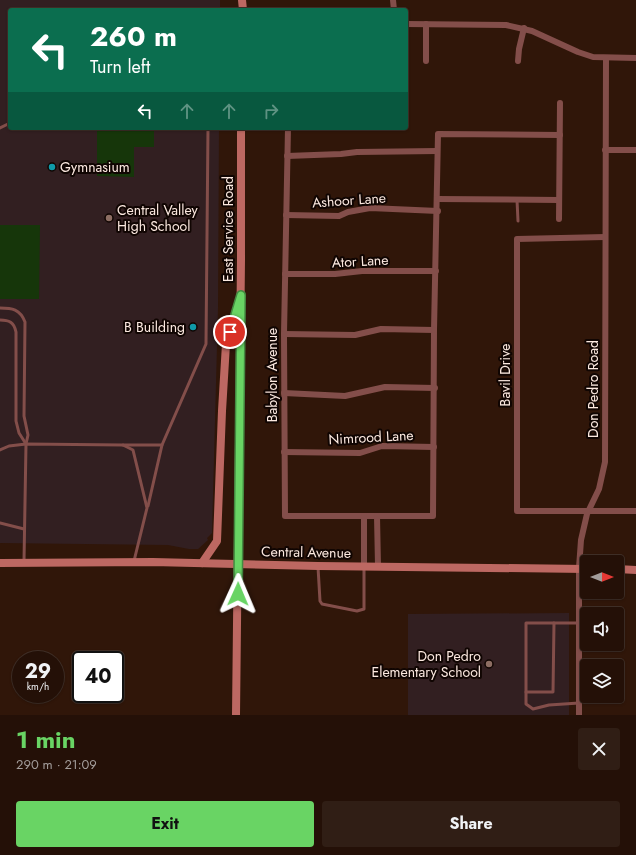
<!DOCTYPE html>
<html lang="en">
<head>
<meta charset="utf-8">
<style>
	:root { --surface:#241007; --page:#301e15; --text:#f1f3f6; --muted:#a39d9b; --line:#413028; --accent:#69d464 }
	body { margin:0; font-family:Jost,sans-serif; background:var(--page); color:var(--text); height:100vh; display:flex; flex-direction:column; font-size:15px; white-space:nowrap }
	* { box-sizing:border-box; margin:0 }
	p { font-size:13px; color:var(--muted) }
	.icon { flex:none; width:22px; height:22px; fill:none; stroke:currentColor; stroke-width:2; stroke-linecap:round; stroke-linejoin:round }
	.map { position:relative; height:715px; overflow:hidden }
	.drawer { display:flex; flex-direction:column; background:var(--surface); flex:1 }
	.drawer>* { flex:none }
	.guide { position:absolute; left:8px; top:8px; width:400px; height:122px; border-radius:4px; box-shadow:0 1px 3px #0004,0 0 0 1px var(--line); background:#0b6e4f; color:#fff; overflow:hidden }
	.needle { width:26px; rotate:90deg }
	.fabs { position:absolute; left:580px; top:555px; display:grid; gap:8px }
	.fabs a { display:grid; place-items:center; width:44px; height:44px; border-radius:4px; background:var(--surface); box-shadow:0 1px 3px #0004,0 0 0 1px var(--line); font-size:20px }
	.speed { position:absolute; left:12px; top:651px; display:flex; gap:8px; font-size:20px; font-weight:700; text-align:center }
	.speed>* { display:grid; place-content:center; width:52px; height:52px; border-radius:50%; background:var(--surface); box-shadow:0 1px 3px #0004,0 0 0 1px var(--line); line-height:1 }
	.speed small { font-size:10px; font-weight:400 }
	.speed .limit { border:2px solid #111; border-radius:6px; background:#fff; color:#111 }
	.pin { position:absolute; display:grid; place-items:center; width:34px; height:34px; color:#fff; margin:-17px; border:2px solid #fff; border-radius:50%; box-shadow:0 1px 4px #0007 }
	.me { position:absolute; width:44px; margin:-22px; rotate:1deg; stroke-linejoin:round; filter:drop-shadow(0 0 3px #0008) }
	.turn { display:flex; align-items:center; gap:14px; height:84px; padding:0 16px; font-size:18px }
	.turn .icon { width:52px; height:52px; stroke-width:2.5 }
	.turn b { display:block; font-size:28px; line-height:34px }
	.lanes { display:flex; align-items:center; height:38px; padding:0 16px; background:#0003; justify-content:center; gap:20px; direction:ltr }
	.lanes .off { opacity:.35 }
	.round { display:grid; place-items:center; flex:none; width:42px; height:42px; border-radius:4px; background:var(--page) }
	.summary { display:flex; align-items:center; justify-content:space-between; height:68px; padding:0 16px }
	h1 { font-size:24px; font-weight:700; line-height:30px; color:var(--accent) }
	.primary-button { display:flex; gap:8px; margin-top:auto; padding:8px 16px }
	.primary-button a { flex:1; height:46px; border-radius:4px; background:var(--accent); color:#111; font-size:16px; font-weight:700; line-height:46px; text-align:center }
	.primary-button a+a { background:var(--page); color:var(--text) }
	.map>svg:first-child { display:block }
	.education { fill:#321f21 }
	.green { fill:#16360a }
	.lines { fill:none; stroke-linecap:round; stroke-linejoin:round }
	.lane { stroke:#834e4a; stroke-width:3 }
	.street { stroke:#834e4a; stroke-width:6 }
	.secondary { stroke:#bd6862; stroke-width:8 }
	.route-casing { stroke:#448a41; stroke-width:10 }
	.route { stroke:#69d464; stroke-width:7 }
	.culture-dot { fill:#0f9aa8; stroke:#100502; stroke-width:1.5 }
	.education-dot { fill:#8d6e63; stroke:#100502; stroke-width:1.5 }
	.labels { text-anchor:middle; stroke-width:4; stroke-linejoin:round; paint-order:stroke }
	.poi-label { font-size:14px; fill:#fce9e0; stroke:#100502; text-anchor:start }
	.street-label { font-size:14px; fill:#fce9e0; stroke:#100502 }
</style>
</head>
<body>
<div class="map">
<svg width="636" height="715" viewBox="0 0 636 715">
	<rect width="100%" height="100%" fill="#301609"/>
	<g class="education">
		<path d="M0 0H220V10H10V128H219L218 308 212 533 207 538 208 540 198 549H189L168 545 0 543Z"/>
		<path d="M569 613V715H408V614Z"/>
	</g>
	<g class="green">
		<path d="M97 128H154V147H134V177L97 176Z"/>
		<path d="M0 225H40L39 299H0Z"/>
	</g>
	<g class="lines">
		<g class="lane">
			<path d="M0 128 10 123"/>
			<path d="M517 200 518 221"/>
			<path d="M0 308C12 308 20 309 25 322L24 416 28 435 26 444"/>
			<path d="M0 320C9 320 14 322 16 332V421L19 433 26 444 24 561"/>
			<path d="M123 445H162L206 344 208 128"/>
			<path d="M0 450 9 446 26 444 123 445 133 450 147 508 134 561"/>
			<path d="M148 506 162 445"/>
			<path d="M0 523 24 529"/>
			<path d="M318 567 320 601 322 604 357 611 364 609V568"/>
			<path d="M526 692H553L554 623"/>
			<path d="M579 703 549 705 533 709 526 704V623H579"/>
		</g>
		<g class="street">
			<path d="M393 0 394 10"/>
			<path d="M406 24 506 25 532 31 578 52 593 57 636 58"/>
			<path d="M426 24V61"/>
			<path d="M518 61 519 49 524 28"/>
			<path d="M288 128 284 334 285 516H433L434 330 438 134 560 135"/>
			<path d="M605 150H636"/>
			<path d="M287 156 341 154 357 152 437 151"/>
			<path d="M437 199 559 200"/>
			<path d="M286 215 339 216 348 212 370 208 438 211"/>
			<path d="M559 219 560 103"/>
			<path d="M605 237 517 239V511H636"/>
			<path d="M285 274H335L362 271H436"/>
			<path d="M284 334 355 335 381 329 434 330"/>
			<path d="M284 393 345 396 385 387 435 388"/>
			<path d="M284 452 360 453 382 446 434 447"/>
			<path d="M364 516V566"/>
			<path d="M377 516 378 566"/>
			<path d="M579 715V568L581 540 587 514 599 489 605 462 606 58"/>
		</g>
		<g class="secondary">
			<path d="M242 0 243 10"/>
			<path d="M0 563 153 562 318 566 587 569"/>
			<path d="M202 563 217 541 222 411 226 344 238 304"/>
			<path d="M617 569 636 570"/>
			<path d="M236 715 241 260V128"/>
		</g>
	</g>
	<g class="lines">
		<g class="route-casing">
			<path id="route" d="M230 332 241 295 238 594"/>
		</g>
		<use href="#route" class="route"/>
	</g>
	<g class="culture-dot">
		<circle cx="52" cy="167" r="4"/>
		<circle cx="193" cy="327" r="4"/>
	</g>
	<g class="education-dot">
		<circle cx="109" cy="218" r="4"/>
		<circle cx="489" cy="664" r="4"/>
	</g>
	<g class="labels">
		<g class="poi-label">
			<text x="60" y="172">Gymnasium</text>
			<text x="117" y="215">Central Valley<tspan x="117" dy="16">High School</tspan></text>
			<text x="185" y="332" text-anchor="end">B Building</text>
			<text x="481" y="661" text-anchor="end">Don Pedro<tspan x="481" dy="16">Elementary School</tspan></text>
		</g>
		<g class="street-label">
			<text transform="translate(349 200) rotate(-4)" y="5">Ashoor Lane</text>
			<text transform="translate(228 229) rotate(-90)" y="5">East Service Road</text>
			<text transform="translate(360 261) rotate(-3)" y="5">Ator Lane</text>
			<text transform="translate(272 375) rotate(-90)" y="5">Babylon Avenue</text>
			<text transform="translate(505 375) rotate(-90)" y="5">Bavil Drive</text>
			<text transform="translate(593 389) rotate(-90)" y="5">Don Pedro Road</text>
			<text transform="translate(371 437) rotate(-3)" y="5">Nimrood Lane</text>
			<text transform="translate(306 552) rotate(1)" y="5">Central Avenue</text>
		</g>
	</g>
</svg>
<div class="fabs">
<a><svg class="needle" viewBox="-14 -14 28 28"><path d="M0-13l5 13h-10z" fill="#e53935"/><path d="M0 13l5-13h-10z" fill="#a39d9b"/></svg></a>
<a><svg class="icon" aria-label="sound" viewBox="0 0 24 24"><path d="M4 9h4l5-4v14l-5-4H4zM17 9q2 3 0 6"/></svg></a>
<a><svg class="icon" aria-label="layers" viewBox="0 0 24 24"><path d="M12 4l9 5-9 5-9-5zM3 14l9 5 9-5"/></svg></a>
</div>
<div class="speed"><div>29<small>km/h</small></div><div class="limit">40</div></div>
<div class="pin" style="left:230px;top:332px;background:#d93025"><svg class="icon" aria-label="arrive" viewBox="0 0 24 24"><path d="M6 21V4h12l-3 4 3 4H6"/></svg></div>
<svg class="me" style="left:238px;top:594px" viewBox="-20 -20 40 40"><path d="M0-17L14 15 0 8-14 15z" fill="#69d464" stroke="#fff" stroke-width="4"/></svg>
<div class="guide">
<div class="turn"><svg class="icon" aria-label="left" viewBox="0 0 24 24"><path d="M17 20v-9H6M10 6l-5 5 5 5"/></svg><div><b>260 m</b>Turn left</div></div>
<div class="lanes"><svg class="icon" aria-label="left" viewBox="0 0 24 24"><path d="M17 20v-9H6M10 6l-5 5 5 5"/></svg><svg class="icon off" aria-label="ahead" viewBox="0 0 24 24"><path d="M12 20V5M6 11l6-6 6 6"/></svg><svg class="icon off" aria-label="ahead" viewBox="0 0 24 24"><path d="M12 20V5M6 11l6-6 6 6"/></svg><svg class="icon off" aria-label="right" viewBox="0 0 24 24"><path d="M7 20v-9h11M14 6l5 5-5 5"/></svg></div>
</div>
</div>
<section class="drawer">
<div class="summary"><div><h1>1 min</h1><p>290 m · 21:09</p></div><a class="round"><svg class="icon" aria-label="close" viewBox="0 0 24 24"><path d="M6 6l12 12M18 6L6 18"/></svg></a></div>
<div class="primary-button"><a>Exit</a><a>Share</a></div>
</section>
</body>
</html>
